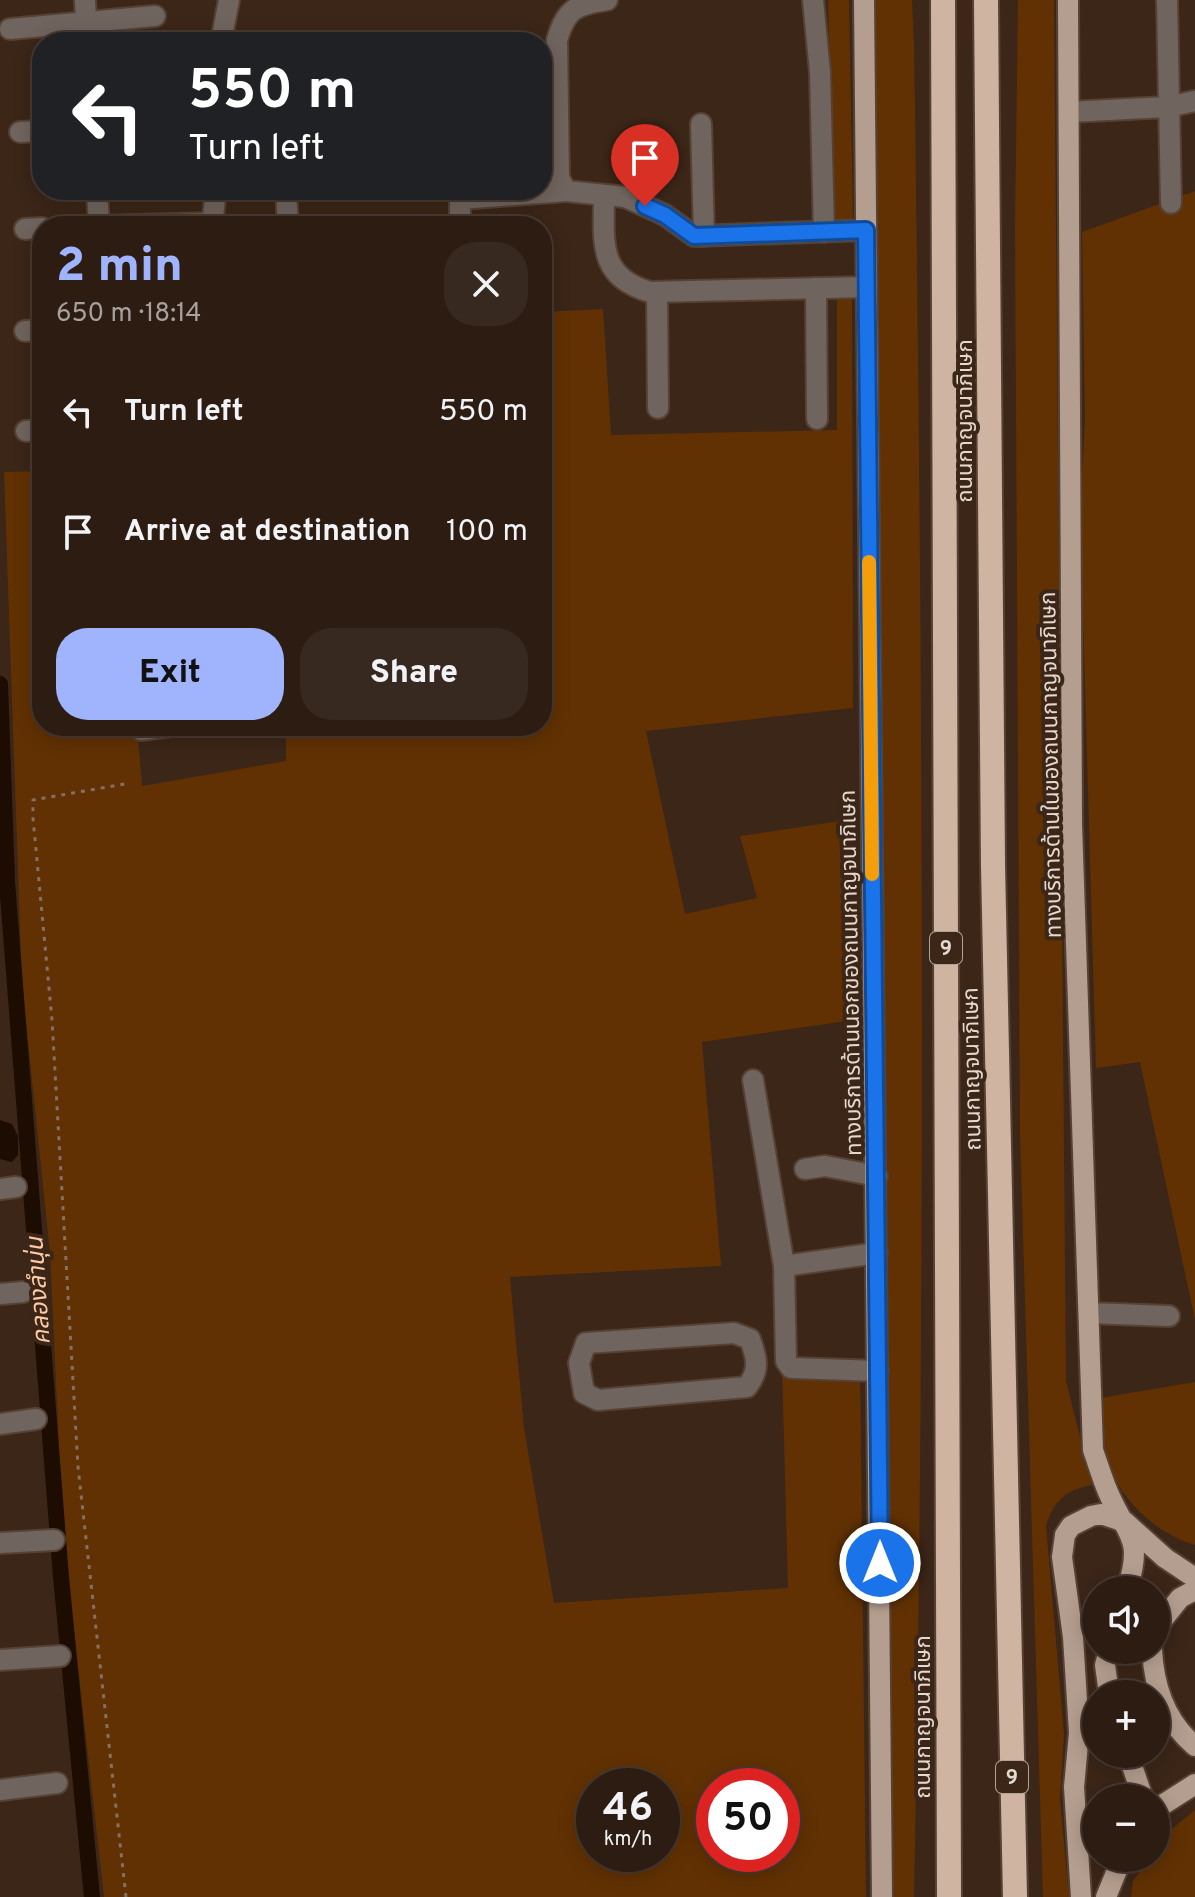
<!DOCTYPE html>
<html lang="en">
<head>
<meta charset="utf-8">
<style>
	:root { --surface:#2c1c12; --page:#382920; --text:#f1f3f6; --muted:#a6a19f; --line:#483a32; --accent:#a0b3fd }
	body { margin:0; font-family:Overpass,"Noto Sans Thai",sans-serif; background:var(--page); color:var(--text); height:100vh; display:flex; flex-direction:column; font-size:30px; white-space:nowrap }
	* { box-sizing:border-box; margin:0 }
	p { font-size:26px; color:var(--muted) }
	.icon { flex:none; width:44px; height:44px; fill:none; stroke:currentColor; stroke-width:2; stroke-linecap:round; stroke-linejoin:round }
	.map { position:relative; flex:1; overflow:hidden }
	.details { position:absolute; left:32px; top:216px; width:520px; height:520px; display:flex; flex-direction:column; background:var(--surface); border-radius:32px; box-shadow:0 4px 20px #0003,0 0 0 2px var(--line) }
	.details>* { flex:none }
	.top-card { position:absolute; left:32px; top:32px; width:520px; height:168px; border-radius:32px; box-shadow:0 4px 20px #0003,0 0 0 2px var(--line); background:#202124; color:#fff; overflow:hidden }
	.fabs { position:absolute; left:1082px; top:1576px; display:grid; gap:16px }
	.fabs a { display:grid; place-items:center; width:88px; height:88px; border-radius:50%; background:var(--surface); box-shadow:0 4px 20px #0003,0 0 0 2px var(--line); font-size:40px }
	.speed { position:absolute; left:576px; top:1768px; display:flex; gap:16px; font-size:40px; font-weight:700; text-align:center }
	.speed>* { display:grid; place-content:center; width:104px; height:104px; border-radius:50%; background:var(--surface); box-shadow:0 4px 20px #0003,0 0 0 2px var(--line); line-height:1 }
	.speed small { font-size:20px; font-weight:400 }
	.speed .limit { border:12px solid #d22; background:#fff; color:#111 }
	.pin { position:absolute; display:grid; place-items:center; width:68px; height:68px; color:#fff; margin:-82px -34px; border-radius:50% 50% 50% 0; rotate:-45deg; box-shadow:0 0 8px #0007 }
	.pin .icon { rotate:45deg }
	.me { position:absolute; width:88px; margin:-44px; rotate:0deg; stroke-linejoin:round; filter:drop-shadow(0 0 6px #0008) }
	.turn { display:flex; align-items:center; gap:28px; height:168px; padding:0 24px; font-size:36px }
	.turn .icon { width:104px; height:104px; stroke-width:2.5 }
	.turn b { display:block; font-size:56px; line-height:68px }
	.round { display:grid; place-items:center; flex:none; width:84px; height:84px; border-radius:32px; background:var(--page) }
	.headline { display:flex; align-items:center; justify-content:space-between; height:136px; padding:0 24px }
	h1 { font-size:48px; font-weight:800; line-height:60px; color:var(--accent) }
	.action { display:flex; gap:16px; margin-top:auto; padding:16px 24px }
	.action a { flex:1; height:92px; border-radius:32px; background:var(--accent); color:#111; font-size:32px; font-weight:800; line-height:92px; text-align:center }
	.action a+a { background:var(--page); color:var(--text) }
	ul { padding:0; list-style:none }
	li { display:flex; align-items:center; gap:24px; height:120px; padding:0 24px }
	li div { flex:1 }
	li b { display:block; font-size:30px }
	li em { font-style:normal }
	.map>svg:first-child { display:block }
	.green { fill:#613103; fill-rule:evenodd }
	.water { fill:#1d0c01 }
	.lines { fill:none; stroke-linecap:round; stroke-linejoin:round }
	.canal { stroke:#1d0c01; stroke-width:16 }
	.minor-casing { stroke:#564235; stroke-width:24 }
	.major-casing { stroke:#564235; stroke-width:24 }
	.highway-casing { stroke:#564235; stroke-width:28 }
	.path { stroke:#837165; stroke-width:3; stroke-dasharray:4 6; stroke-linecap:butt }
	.minor { stroke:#70655e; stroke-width:20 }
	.major { stroke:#b49e8f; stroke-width:20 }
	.highway { stroke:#cfb4a2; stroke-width:24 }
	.route-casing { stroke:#114b97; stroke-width:20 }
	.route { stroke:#1a73e8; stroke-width:14 }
	.slow { stroke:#f59e0b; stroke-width:14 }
	.labels { text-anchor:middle; stroke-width:8; stroke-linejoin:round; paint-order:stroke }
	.shield { fill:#3b2618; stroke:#b2a397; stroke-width:2 }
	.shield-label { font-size:20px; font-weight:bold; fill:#e5d8ce }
	.street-label { font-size:22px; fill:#e5d8ce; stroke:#3b2618 }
	.water-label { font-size:24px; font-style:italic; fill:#fdcaa6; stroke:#3b2618 }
</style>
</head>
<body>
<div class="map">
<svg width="1195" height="1897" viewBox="0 0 1195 1897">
	<rect width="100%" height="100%" fill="#3b2618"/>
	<g class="green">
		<path d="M828 0H849L853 221H834Z"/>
		<path d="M872 0H912L914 44C923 662 926 1279 914 1897H888Z"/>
		<path d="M1018 0H1054L1066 1381 1092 1485C1066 1490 1054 1500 1046 1526L1064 1734 1060 1799 1069 1897H1043L1020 1134 1015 225Z"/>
		<path d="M1195 191V1320L1140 1062 1096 1068 1080 514 1085 421 1082 232Z"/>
		<path d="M837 297H852L853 708 646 731 685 914 757 898 740 836 854 819 860 1019 702 1042 721 1266 510 1277 524 1428 554 1603 788 1588 782 1365 860 1363 866 1897H104L63 1533 50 1253 22 983 4 472 42 471V726H137L142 786 286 761V726H542V312L603 309 611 435 837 430ZM594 1786H662V1854H594ZM714 1786H782V1854H714Z"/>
		<path d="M1195 1382V1545C1155 1533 1116 1497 1106 1455 1101 1437 1102 1416 1100 1398Z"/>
		<path d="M1195 1810V1897H1131L1133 1881 1150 1858H1156C1156 1838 1181 1822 1195 1810Z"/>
	</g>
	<path class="water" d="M0 1120 12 1124 18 1136V1155L12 1162 0 1159Z"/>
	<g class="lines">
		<path class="canal" d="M0 684 7 882 61 1577 92 1897"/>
		<g class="minor-casing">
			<g id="minor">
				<path d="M85 0 87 42"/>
				<path d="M607 0C575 5 566 9 557 40L559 178 566 191 625 197 665 215 694 236 866 230"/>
				<path d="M813 0 820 72 824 232"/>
				<path d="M1167 0 1171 203"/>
				<path d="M10 29 155 16"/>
				<path d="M221 42 229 0"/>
				<path d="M1069 112 1167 107 1195 101"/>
				<path d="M701 124 704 236"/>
				<path d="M20 132 42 131"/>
				<path d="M97 190 99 226"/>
				<path d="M286 190 288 226"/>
				<path d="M604 195C604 241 597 277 650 292L867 287"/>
				<path d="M101 226 213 223"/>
				<path d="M212 226 216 190"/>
				<path d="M460 226V199L566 191"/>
				<path d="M25 229 42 228"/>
				<path d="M816 288 817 419"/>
				<path d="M657 292 658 408"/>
				<path d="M25 331 42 330"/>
				<path d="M26 431 42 430"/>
				<path d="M141 730 171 726"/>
				<path d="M753 1080 784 1266"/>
				<path d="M805 1169 825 1166 877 1176"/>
				<path d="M0 1189 16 1187"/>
				<path d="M877 1253 784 1266 786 1361 791 1368 878 1371"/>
				<path d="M0 1294 23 1292"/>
				<path d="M1089 1313 1169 1316"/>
				<path d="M734 1333 750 1339C757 1358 760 1370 747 1387L598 1400 584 1393 579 1363 586 1343Z"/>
				<path d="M0 1424 36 1419"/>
				<path d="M0 1543 54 1540"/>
				<path d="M0 1660 60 1656"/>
				<path d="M0 1790 57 1783"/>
			</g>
		</g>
		<g class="major-casing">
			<g id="major">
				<path d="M864 0 882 1897"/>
				<path d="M1068 0 1072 824 1093 1450C1098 1464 1102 1478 1108 1492 1127 1537 1144 1536 1127 1590"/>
				<path d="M1156 1628 1180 1598 1195 1590"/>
				<path d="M1109 1650 1105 1665 1109 1694"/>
				<path d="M1152 1650C1154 1687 1166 1722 1195 1746"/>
				<path d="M1128 1754 1143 1798"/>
				<path d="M1156 1809 1195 1784"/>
				<path d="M1081 1897 1074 1787 1079 1733 1073 1637 1062 1557 1065 1535 1071 1526 1091 1516 1101 1514 1125 1522 1165 1558 1195 1578"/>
				<path d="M1106 1897 1122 1858"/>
			</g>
		</g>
		<g class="highway-casing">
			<g id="highway">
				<path d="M943 0 949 1897"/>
				<path d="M986 0 993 865 1015 1897"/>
			</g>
		</g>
		<path class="path" d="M126 1897 78 1467 52 1020 33 818V800L130 783"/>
		<use href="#minor" class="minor"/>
		<use href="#major" class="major"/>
		<use href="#highway" class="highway"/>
	</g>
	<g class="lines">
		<g class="route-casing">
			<path id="route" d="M645 206 665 215 694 236 866 230 880 1563"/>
		</g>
		<use href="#route" class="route"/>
		<path class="slow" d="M869 562 872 874"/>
	</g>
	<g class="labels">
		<g class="shield">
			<rect x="930" y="932" width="32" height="32" rx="6"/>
			<rect x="996" y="1761" width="32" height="32" rx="6"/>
		</g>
		<g class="shield-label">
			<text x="946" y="955">9</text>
			<text x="1012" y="1784">9</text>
		</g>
		<g class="street-label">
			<text transform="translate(964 421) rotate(-90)" y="8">ถนนกาญจนาภิเษก</text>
			<text transform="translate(1050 765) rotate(-91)" y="8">ทางบริการด้านในของถนนกาญจนาภิเษก</text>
			<text transform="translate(850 973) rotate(-91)" y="8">ทางบริการด้านนอกของถนนกาญจนาภิเษก</text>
			<text transform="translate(971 1069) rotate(-91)" y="8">ถนนกาญจนาภิเษก</text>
			<text transform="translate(922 1717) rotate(-90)" y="8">ถนนกาญจนาภิเษก</text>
		</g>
		<g class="water-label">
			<text transform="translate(38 1291) rotate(-94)" y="8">คลองลำนุ่น</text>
		</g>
	</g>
</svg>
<div class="fabs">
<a><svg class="icon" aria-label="sound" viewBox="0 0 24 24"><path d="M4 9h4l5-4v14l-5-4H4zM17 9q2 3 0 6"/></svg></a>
<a>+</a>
<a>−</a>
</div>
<div class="speed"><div>46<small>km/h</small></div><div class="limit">50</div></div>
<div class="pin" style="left:645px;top:206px;background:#d93025"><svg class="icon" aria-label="arrive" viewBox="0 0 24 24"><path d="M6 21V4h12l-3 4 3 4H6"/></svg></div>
<svg class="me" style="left:880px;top:1563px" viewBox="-20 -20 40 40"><circle r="17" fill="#1a73e8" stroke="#fff" stroke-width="3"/><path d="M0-11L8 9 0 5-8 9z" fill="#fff"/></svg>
<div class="top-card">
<div class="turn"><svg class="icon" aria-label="left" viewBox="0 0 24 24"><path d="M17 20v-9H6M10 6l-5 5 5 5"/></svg><div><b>550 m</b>Turn left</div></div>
</div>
<section class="details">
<div class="headline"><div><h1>2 min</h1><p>650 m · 18:14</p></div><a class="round"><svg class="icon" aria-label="close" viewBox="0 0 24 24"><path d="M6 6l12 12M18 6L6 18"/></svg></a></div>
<ul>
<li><svg class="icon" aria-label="left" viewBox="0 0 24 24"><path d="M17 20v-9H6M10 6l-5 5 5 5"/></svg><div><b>Turn left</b></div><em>550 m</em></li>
<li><svg class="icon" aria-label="arrive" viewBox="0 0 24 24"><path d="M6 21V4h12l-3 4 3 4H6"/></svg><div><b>Arrive at destination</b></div><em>100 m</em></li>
</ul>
<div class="action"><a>Exit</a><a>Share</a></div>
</section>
</div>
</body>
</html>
